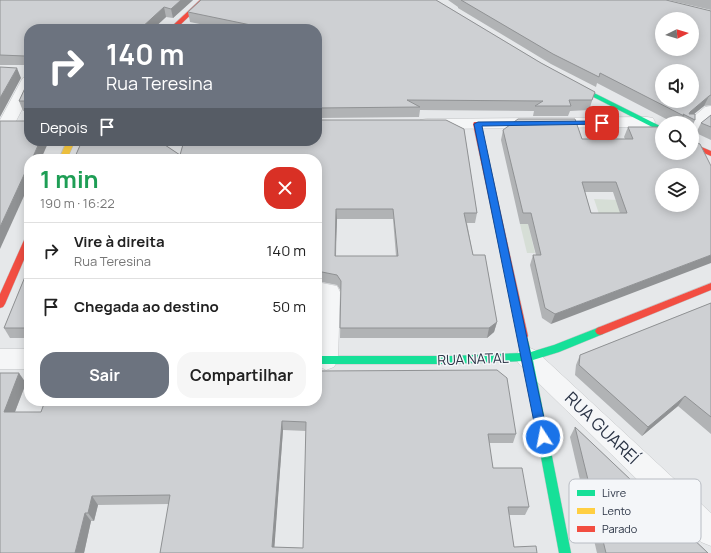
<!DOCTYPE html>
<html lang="pt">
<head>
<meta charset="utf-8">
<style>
	:root { --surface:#fff; --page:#f6f6f6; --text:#222; --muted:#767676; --line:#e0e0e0; --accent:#6c737f }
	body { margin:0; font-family:Manrope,sans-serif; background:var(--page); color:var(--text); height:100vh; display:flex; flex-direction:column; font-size:15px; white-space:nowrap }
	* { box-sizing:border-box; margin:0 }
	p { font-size:13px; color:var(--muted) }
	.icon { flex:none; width:22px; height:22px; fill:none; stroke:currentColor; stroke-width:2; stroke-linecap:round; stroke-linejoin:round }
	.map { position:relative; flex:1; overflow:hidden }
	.details { position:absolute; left:24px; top:154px; width:298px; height:252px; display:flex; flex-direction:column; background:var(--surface); border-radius:16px; box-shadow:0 2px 10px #0003 }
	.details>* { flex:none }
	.guide { position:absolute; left:24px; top:24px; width:298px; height:122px; border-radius:16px; box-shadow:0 2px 10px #0003; background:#6c737f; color:#fff; overflow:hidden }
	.needle { width:26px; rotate:85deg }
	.tools { position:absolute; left:655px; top:12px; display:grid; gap:8px }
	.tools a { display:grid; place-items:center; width:44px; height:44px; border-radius:50%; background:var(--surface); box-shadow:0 2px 10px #0003; font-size:20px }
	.pin { position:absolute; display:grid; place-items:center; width:34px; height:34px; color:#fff; margin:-17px; border-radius:8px; box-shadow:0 2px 6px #0006 }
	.me { position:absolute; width:44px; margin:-22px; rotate:349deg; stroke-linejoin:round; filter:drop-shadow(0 0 3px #0008) }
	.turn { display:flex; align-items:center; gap:14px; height:84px; padding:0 16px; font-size:18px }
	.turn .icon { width:52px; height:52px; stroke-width:2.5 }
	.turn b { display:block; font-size:28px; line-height:34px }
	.then { display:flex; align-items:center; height:38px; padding:0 16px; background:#0003; gap:8px; font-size:15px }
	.round { display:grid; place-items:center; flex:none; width:42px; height:42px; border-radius:16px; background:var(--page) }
	.headline { display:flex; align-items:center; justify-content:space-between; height:68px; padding:0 16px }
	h1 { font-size:24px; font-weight:700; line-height:30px; color:#1e9e55 }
	.primary-button { display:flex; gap:8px; margin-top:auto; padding:8px 16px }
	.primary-button a { flex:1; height:46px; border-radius:16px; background:var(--accent); color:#fff; font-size:16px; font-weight:700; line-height:46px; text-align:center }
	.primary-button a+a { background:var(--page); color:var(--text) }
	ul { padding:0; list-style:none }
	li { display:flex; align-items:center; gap:12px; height:56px; padding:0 16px; border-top:1px solid var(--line) }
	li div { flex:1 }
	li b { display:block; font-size:15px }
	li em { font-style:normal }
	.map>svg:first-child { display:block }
	.green { fill:#d6ded6 }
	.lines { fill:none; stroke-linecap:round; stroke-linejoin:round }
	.street-casing { stroke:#c4c6c8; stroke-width:1 }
	.fast-casing { stroke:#c4c6c8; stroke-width:1 }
	.slow-casing { stroke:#c4c6c8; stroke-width:1 }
	.jam-casing { stroke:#c4c6c8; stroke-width:1 }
	.street { fill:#f5f6f7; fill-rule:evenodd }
	.fast { fill:#16e098; fill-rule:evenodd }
	.slow { fill:#ffcf43; fill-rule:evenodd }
	.jam { fill:#f24e42; fill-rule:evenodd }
	.wall { fill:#b1b3b5; fill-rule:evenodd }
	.shaded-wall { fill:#909294 }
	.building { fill:#ced0d3; stroke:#909294; fill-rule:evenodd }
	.route { fill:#1a73e8; stroke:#114b97 }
	.labels { text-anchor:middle; stroke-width:3; stroke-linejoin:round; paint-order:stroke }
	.street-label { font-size:14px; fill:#2b3445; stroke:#f4f6f9 }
	.near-street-label { font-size:17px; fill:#2b3445; stroke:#f4f6f9 }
	.key { fill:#f4f6f9; stroke:#b8bcc3; stroke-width:1 }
	.key-label { font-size:11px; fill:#2b3445 }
</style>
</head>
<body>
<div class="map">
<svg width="711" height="553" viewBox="0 0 711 553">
	<rect width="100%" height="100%" fill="#e6e8ea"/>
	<g class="green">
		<path d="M594 199 618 200 626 223H602Z"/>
		<path d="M520 224H528L535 253H527Z"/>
	</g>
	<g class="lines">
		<g class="street-casing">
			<g id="street">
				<path d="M29 76V96L14 125 12 129 6 130 0 129V120L21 81 23 78Z"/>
				<path d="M711 106V120L698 131 692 132V123H686L705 107Z"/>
				<path d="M647 117 653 118 655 122 653 126 647 127 426 129 420 128 418 124 420 120 426 119Z"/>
				<path d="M317 282 337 286 340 292 338 360 334 367 326 370 317 365Z"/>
				<path d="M527 347 535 350 711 513V546L701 542 519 364 515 357 519 350Z"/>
				<rect x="0" y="349" width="29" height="20"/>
			</g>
		</g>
		<g class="fast-casing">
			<g id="fast">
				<path d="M568 80 662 127V132L566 83V81Z"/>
				<path d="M600 327 603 328 605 331 603 334 559 352 533 360 571 553H559L523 361 451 364H317V356H451L521 353 518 336 520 333 523 332 526 333 531 352 554 345Z"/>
			</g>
		</g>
		<g class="slow-casing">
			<path id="slow" d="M67 141H75L67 159H59Z"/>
		</g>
		<g class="jam-casing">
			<g id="jam">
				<path d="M200 0H206L176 29H169Z"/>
				<path d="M474 122H477L481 124 528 336 526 339 523 340 520 339 518 336 473 124Z"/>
				<path d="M692 143 711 151V156L692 148Z"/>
				<path d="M29 235V248L5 304 3 307 0 308V294L25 238Z"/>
				<path d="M711 283V290L603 334 600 335 597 334 595 331 597 328Z"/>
			</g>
		</g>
		<use href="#street" class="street"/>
		<use href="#fast" class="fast"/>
		<use href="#slow" class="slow"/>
		<use href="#jam" class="jam"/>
	</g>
	<g class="wall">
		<path d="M0 0H193L173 18 166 17 153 29H29V111H23L19 101 26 86 25 65H0Z"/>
		<path d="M201 0H436L541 63 595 92 589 110 570 111 568 116H533L534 111 420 110 419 117 317 118V29H224L190 22 188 12Z"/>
		<path d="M448 0H666L711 11V105L704 106 694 114 695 120 692 127V123H674L597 83 596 87 551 64 458 8V7Z"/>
		<path d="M668 0H711V10Z"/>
		<path d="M711 115V140L696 133 701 123Z"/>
		<path d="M317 120H446L464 129 477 213 475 223H467L473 255H485L497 322 494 332 487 338H340L341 291 337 285 317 281V159H74L82 141H139L138 145H165L180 155 184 141H317ZM337 219H393L396 256H336Z"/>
		<path d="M628 127 692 153 551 324 542 318 530 265 533 255H536L528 224H520L501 140 503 130 582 139H625L624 137ZM585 192H613L620 213H591Z"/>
		<path d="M29 267V338H10L4 328Z"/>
		<path d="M711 303V434L678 406 642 436 575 375 576 365 580 355Z"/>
		<path d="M0 373 26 383 15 412H41L45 401H124L123 405 516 434 513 443H489L493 468 529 507 525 515H509L514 547 160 553 169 504 98 505 94 521H91L84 553H0ZM283 430 306 431 303 548 274 547Z"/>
		<path d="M575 427 708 553H597L570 437Z"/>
	</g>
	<g class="shaded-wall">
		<path d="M181 0H193L173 18 171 9Z"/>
		<path d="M164 7 166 17 153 29H140Z"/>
		<path d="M17 68 21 78 0 117V98Z"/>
		<path d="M709 96 704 106 690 117 688 116 690 112Z"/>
		<path d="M40 141H49L41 159H32Z"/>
		<path d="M133 141H139L134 155 131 145Z"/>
		<path d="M29 164V185L0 249V227Z"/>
		<path d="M336 209 337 219 335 266V256Z"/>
		<path d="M711 255V263L551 324 555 314Z"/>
		<path d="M497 322 494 332 487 338 489 328Z"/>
		<path d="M19 373 26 383 11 422 4 412Z"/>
		<path d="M685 396 678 406 642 436 648 427Z"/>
		<path d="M117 401H124L121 414 116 405Z"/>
		<path d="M282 421 283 430 274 553 272 547Z"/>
		<path d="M92 496 98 505 94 521 88 513Z"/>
		<path d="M85 513 91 521 84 553H75Z"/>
	</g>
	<g class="building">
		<path d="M0 0H181L171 9 164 7 140 29H29V101H19L26 86 25 56 0 55Z"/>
		<path d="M201 0H436L541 63 595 92 592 100H569L571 106H535L543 101 407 100 420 107 317 108V29H270L188 12Z"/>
		<path d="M461 0H666L711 11V95L709 96 690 112 689 114H695V120L683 114 684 116 600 73 599 77 553 54ZM662 19H692V49H662ZM662 71H692V101H662Z"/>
		<path d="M0 67 17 68 0 98Z"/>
		<path d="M26 115 29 117V141H40L32 159H29V164L0 227V121H25Z"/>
		<path d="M711 115V127L701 123Z"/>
		<path d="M518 119H575L582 139H633L628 127H662V153H692V130L695 136V142L700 144 711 166V255L555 314 545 308 533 255H541L531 213H523L503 130ZM662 175H692V205H662ZM582 182H616L627 213H591Z"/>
		<path d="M317 120H446L464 129 477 213H464L473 255H485L497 322 489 328H340L341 281 337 275 317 271V159H74L82 141H133L131 145H165L180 155 184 141H317ZM336 209H393L398 256H335Z"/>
		<path d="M29 267V328H4Z"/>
		<path d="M711 303V417L685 396 648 427 579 365 580 355Z"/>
		<path d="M497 370 507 378 516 434H488L493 468H522L529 507H508L514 547 536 546 537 553H160L170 495 92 496 88 513H85L75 553H0V373H19L4 412H41L45 401H117L116 405H187V401H317V371ZM282 421 306 422 303 548 272 547Z"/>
		<path d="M575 427 708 553H606Z"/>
	</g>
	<path class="route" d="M602 121 606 123 605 124 482 126 548 437 547 440 543 442 539 440 537 437 474 124 478 122Z"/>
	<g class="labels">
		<g class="street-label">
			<text transform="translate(473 359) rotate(-2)" y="5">RUA NATAL</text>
		</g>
		<g class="near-street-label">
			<text transform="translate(602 428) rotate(44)" y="6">RUA GUAREÍ</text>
		</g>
	</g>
	<rect x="569" y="479" width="132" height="64" rx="6" class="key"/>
	<rect x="577" y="490" width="18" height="6" fill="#16e098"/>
	<rect x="577" y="508" width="18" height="6" fill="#ffcf43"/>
	<rect x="577" y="526" width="18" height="6" fill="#f24e42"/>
	<g class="key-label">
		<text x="602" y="497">Livre</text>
		<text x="602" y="515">Lento</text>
		<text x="602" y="533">Parado</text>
	</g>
</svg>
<div class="tools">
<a><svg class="needle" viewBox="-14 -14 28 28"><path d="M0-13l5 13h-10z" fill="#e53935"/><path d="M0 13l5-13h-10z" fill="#767676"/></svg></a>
<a><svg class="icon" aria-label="sound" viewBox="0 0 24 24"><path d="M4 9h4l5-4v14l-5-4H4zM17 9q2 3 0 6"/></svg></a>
<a><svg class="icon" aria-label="search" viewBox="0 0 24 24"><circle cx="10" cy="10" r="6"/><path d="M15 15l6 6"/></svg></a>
<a><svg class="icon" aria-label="layers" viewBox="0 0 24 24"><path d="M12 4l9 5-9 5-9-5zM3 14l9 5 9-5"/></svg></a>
</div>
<div class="pin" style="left:602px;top:123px;background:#d93025"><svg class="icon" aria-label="arrive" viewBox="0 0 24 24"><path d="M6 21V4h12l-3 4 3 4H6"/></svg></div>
<svg class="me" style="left:543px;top:437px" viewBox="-20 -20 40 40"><circle r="17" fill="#1a73e8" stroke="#fff" stroke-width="3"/><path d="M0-11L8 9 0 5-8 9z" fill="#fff"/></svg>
<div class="guide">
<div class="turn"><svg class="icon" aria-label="right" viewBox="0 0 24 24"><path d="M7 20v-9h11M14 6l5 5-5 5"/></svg><div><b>140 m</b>Rua Teresina</div></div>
<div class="then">Depois<svg class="icon" aria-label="arrive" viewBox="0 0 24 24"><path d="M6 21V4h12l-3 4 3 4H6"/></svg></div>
</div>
<section class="details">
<div class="headline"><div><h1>1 min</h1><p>190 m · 16:22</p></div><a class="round" style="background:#d93025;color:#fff"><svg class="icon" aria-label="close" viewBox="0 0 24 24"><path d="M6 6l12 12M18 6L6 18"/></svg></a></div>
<ul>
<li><svg class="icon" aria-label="right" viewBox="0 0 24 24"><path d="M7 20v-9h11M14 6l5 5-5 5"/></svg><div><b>Vire à direita</b><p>Rua Teresina</p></div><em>140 m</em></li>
<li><svg class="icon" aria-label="arrive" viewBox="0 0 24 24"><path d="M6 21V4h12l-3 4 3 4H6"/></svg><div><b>Chegada ao destino</b></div><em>50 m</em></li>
</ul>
<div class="primary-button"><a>Sair</a><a>Compartilhar</a></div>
</section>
</div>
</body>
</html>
